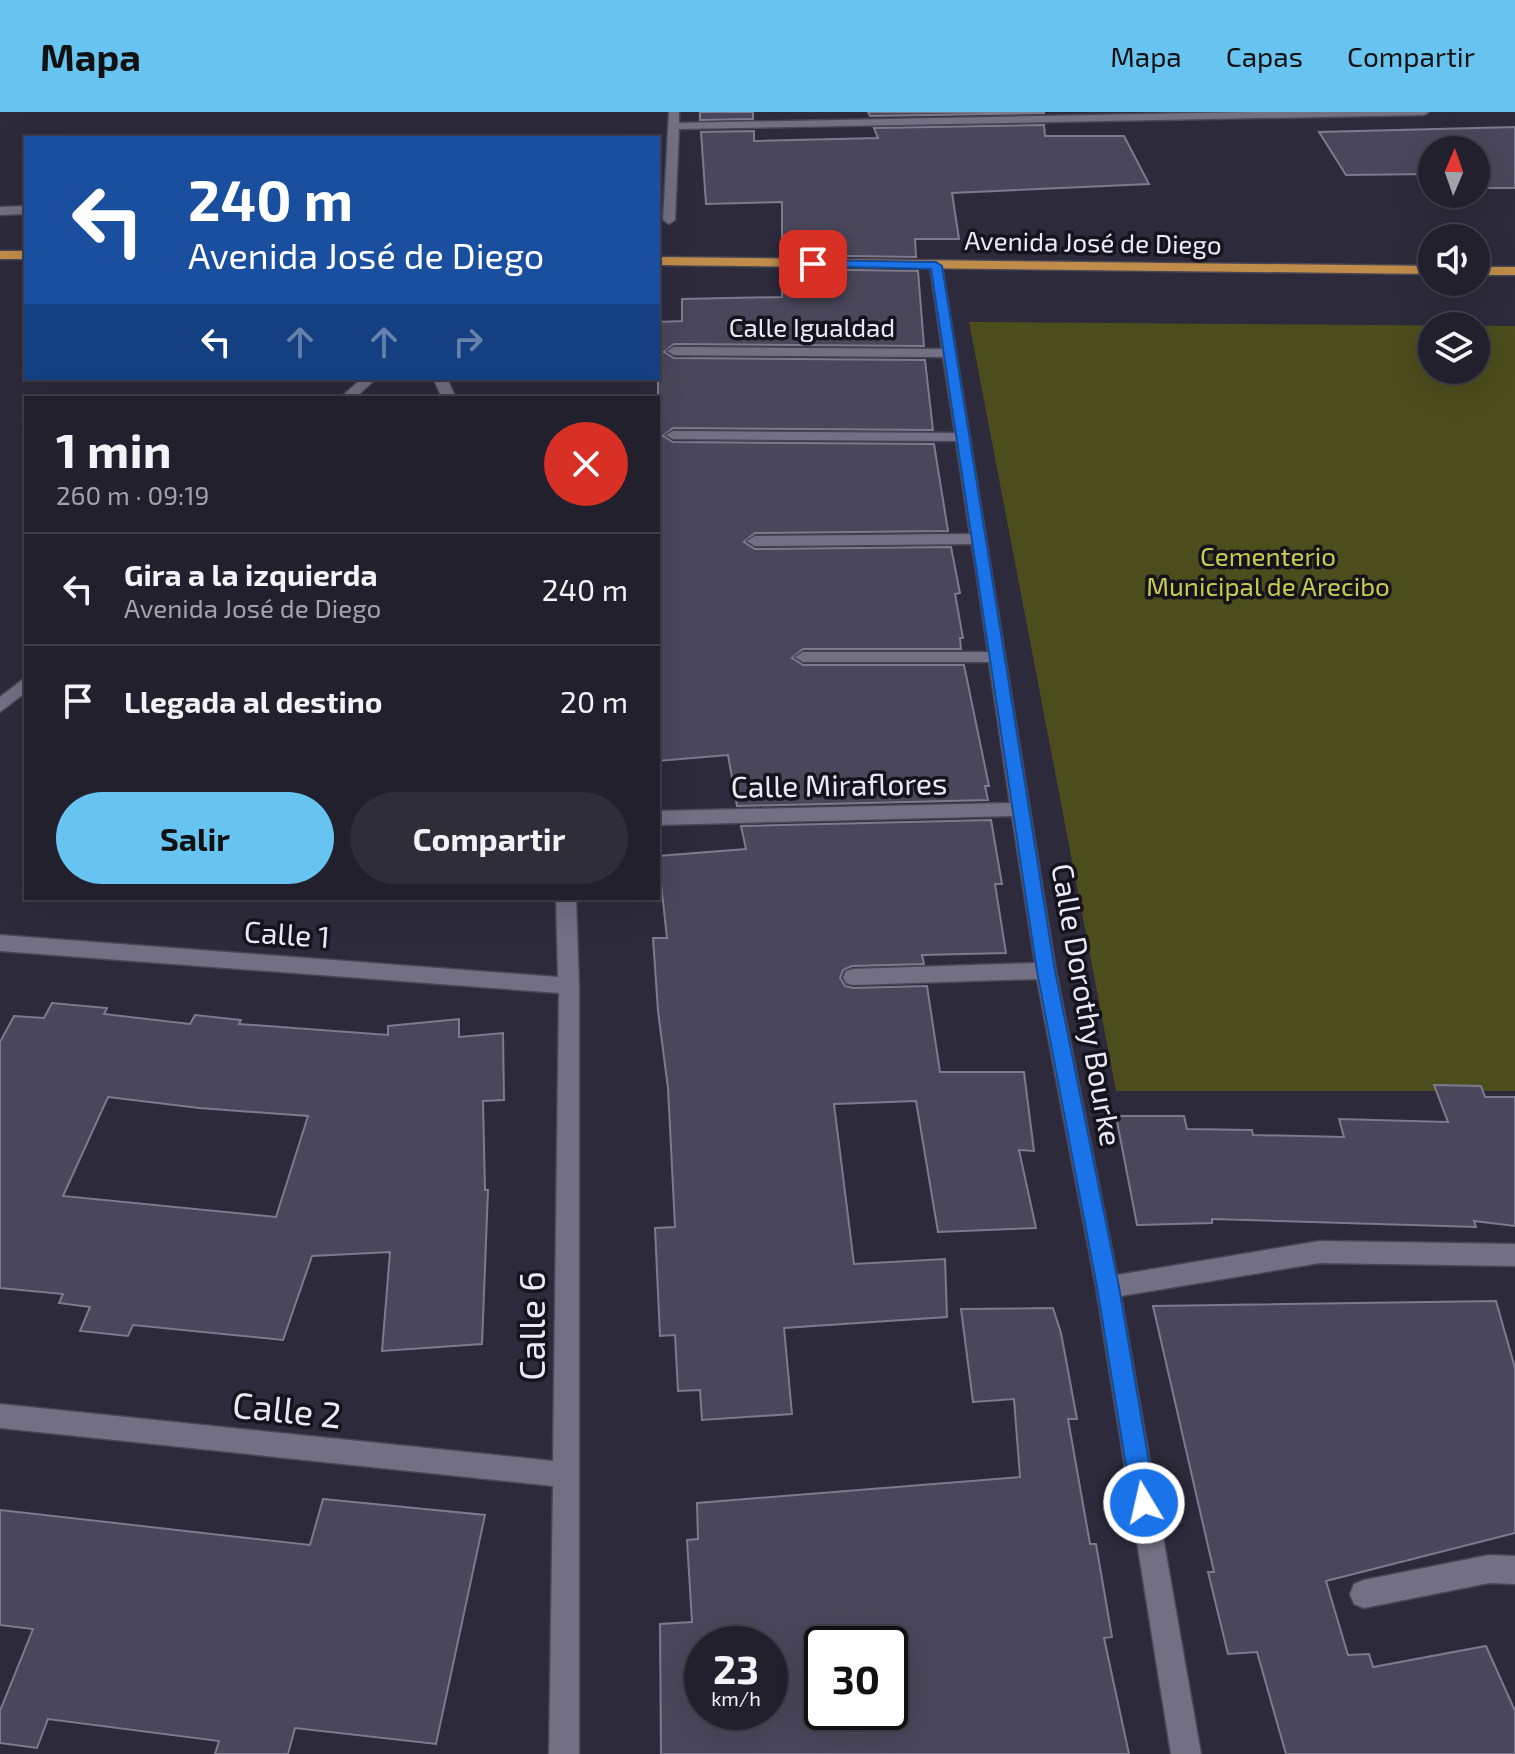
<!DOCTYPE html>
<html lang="es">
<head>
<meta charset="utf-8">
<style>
	:root { --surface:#22202c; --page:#2e2d38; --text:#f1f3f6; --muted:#a2a3a9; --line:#3f3e48; --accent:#67c4f0 }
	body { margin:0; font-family:"Exo 2",sans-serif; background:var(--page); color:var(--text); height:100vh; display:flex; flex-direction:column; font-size:30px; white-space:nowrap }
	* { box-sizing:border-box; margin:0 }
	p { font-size:26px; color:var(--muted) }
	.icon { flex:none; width:44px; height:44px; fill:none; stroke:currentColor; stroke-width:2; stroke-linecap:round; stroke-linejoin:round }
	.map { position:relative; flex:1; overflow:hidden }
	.details { position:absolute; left:24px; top:284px; width:636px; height:504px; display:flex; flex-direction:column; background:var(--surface); border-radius:0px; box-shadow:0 8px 32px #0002,0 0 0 2px var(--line) }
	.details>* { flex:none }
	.guide { position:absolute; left:24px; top:24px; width:636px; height:244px; border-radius:0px; box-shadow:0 8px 32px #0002,0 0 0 2px var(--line); background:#1a4fa0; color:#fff; overflow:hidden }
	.needle { width:52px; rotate:2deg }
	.tools { position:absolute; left:1418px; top:24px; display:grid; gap:16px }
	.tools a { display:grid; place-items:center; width:72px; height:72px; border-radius:50%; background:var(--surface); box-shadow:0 8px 32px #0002,0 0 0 2px var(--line); font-size:40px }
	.speed { position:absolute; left:684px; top:1514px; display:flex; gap:16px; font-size:40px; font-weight:700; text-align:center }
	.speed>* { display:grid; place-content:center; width:104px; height:104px; border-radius:50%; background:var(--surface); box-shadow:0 8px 32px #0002,0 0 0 2px var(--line); line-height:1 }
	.speed small { font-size:20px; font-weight:400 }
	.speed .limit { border:4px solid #111; border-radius:12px; background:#fff; color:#111 }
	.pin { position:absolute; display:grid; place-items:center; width:68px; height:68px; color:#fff; margin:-34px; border-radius:16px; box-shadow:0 4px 12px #0006 }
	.me { position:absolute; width:88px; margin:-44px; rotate:351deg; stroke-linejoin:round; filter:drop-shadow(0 0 6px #0008) }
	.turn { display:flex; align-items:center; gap:28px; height:168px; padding:0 32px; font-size:36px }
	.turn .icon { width:104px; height:104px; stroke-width:2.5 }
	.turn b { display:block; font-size:56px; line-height:68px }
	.lanes { display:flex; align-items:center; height:76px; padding:0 32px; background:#0003; justify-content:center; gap:40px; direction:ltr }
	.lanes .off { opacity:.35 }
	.round { display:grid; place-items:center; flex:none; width:84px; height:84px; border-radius:42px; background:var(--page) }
	.headline { display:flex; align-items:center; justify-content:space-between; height:136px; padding:0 32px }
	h1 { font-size:48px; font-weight:700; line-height:60px }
	.primary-button { display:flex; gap:16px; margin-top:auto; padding:16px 32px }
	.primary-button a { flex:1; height:92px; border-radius:48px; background:var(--accent); color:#111; font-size:32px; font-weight:700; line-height:92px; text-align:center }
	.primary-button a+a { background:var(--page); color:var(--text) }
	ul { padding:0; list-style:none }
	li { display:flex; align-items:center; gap:24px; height:112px; padding:0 32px; border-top:2px solid var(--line) }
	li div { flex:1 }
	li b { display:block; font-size:30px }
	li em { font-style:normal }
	header { display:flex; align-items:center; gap:48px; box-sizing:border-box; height:112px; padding:0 40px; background:var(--accent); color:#111 }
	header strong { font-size:38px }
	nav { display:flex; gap:44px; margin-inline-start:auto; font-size:28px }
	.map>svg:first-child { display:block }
	.green { fill:#4b4d1d; fill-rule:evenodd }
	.building { fill:#4a475a; stroke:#7d7a8e; stroke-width:2; fill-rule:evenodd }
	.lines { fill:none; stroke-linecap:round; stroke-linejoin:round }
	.minor-casing { stroke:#494655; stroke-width:3 }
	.major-casing { stroke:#494655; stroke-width:3 }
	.minor { fill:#737084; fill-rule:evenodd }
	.major { fill:#c08c49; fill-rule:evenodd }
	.route { fill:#1a73e8; stroke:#114b97; stroke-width:2 }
	.labels { text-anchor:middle; stroke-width:7; stroke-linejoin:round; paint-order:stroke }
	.far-street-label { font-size:26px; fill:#ebe9f5; stroke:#15141c }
	.far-park-label { font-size:26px; fill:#c6cb4d; stroke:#15141c }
	.street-label { font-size:30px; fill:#ebe9f5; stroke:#15141c }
	.near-street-label { font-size:36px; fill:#ebe9f5; stroke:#15141c }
</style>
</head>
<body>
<header>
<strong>Mapa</strong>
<nav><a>Mapa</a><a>Capas</a><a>Compartir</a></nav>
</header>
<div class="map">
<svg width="1515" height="1642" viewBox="0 0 1515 1642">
	<rect width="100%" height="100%" fill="#2d2a3b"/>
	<path class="green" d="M969 210 1515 214V979H1116ZM1432 214H1476V258H1432Z"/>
	<g class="building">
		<path d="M700 0H753V7L700 8Z"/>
		<path d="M868 0H1044V1L870 4Z"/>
		<path d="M1044 13 1045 24H1124L1149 72 952 81 959 127H915L916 145 782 143V90L706 92 701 20 754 19V29L878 26 874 16Z"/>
		<path d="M1515 15V76H1476V38H1432V62L1346 63 1319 20Z"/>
		<path d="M782 157 918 159 924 234 674 232 664 240 674 246 925 248 933 318 673 316 663 324 673 330 934 332 948 419 755 421 744 430 755 437 951 435 960 481 955 482 963 526H960L961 537H803L792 546 803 553H964L989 674H985L988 688 737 694 728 643 658 649V210L682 209V187L782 185Z"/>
		<path d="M991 708 1002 772H995L1006 841 922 843 924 852 852 854 843 858 840 866 845 874 853 876 927 874 940 960H1024L1034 1039 1019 1038 1036 1116 938 1120 916 989 834 992 854 1152 945 1147 947 1205 784 1216 792 1302 702 1308 700 1278 678 1279 675 1223 660 1224 655 1116 675 1115 668 976 658 899 653 826H667L658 744 746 737 741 714Z"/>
		<path d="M52 891 107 896 104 902 190 912 195 903 241 908 239 912 388 923V914L459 907V925L503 921 504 988 483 989 485 1078H488L482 1232 382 1239 390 1140 312 1144 283 1228 133 1213 128 1224 80 1219 90 1195 59 1191 63 1182 0 1176V930L14 904 44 906ZM108 985 199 996 308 1004 276 1105 63 1084Z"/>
		<path d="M1434 973 1481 974 1485 985H1515V1114L1474 1109 1476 1115 1212 1107V1111L1137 1113 1116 1004H1184L1187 1017 1252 1018 1253 1023 1344 1025 1339 1007 1448 1010Z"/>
		<path d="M1496 1189 1515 1256V1421L1326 1469 1348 1543 1369 1542 1373 1555 1486 1534 1515 1599V1642H1286L1257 1540 1228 1542 1208 1460H1214L1153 1194Z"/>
		<path d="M1053 1196 1061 1221 1077 1307H1068L1090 1432H1096L1112 1525 1104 1526 1129 1642H661L660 1512 692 1510 687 1428 698 1427 697 1391 1020 1365 1014 1287 973 1290 961 1197ZM702 1532H770V1600H702ZM822 1532H890V1600H822Z"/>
		<path d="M323 1387 485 1403 436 1632 295 1616 288 1642H215L219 1629 48 1607 37 1636 0 1631V1599L33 1517 0 1513V1398L310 1433Z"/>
	</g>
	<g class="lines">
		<g class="minor-casing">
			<g id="minor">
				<path d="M669 0H679V11L1250 0H1429L1424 3 679 17 675 108 669 112 663 108Z"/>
				<path d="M26 94V102L0 103V95Z"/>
				<path d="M936 150 942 154 1056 859 1117 1163 1320 1129 1515 1132V1154L1320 1151 1121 1184 1201 1642H1171L1096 1175 1037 867 853 873 846 871 843 865 846 859 853 857 1035 851 1012 704 658 713V699L1010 691 989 550H803L795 545 803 540H988L972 432 755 434 747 429 755 424 970 422 956 329 673 327 666 323 673 319 955 321 943 245 674 243 667 239 674 235 942 237 930 154Z"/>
				<path d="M362 266H377L355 286H340Z"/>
				<path d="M433 266H447L456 286H442Z"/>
				<path d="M26 565V580L0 600V585Z"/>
				<path d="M556 786H576L579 874V1642H549L553 1374 0 1316V1292L553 1349 559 881 0 839V823L558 865Z"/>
				<path d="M1489 1443 1515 1444V1472L1489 1471 1364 1496 1354 1492 1350 1482 1354 1472 1364 1468Z"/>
			</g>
		</g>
		<g class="major-casing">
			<g id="major">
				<rect x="0" y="139" width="26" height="8"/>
				<path d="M658 145 1432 154V162L658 153Z"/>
				<rect x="1476" y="155" width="39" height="8"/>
			</g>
		</g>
		<use href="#minor" class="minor"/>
		<use href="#major" class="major"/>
	</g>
	<path class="route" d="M813 148 936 150 942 154 1055 859 1119 1175 1156 1391 1152 1400 1144 1403 1135 1400 1132 1391 1097 1175 1037 859 931 157 809 154V149Z"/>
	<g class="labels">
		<g class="far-street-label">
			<text transform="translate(1093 131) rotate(1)" y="9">Avenida José de Diego</text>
			<text x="812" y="225">Calle Igualdad</text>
		</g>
		<g class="far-park-label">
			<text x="1268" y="454">Cementerio<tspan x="1268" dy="30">Municipal de Arecibo</tspan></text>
		</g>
		<g class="street-label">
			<text transform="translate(839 674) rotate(-1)" y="10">Calle Miraflores</text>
			<text transform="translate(287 823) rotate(4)" y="10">Calle 1</text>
			<text transform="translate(1086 893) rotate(80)" y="10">Calle Dorothy Bourke</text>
		</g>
		<g class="near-street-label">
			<text transform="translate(532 1214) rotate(-90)" y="13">Calle 6</text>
			<text transform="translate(287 1298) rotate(6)" y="13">Calle 2</text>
		</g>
	</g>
</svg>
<div class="tools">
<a><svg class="needle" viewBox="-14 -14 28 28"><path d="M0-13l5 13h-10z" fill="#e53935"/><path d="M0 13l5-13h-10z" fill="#a2a3a9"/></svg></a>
<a><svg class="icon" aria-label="sound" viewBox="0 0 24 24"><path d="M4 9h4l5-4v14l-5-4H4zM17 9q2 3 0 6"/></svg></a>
<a><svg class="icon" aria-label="layers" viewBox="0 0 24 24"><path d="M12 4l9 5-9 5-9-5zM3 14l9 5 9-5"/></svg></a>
</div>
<div class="speed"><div>23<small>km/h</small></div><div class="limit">30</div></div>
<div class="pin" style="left:813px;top:152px;background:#d93025"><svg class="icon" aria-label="arrive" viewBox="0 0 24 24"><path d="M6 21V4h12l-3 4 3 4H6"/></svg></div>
<svg class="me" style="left:1144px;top:1391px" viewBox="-20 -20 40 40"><circle r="17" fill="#1a73e8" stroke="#fff" stroke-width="3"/><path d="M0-11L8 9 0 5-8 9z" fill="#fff"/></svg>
<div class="guide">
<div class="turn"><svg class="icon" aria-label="left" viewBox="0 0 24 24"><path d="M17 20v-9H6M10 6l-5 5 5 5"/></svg><div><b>240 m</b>Avenida José de Diego</div></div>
<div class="lanes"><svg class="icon" aria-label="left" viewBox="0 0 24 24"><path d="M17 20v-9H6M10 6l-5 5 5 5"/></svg><svg class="icon off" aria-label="ahead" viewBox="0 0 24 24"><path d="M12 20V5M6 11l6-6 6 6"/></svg><svg class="icon off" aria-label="ahead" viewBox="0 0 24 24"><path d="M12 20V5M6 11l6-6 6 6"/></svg><svg class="icon off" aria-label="right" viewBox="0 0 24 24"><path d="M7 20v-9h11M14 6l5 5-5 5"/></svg></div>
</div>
<section class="details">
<div class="headline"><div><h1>1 min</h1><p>260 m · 09:19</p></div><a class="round" style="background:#d93025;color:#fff"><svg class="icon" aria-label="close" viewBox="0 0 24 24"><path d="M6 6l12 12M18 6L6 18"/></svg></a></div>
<ul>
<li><svg class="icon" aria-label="left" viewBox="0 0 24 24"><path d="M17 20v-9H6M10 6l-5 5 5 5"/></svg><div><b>Gira a la izquierda</b><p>Avenida José de Diego</p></div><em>240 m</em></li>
<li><svg class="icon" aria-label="arrive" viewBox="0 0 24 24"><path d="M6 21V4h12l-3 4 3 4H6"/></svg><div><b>Llegada al destino</b></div><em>20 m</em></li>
</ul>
<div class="primary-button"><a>Salir</a><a>Compartir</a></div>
</section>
</div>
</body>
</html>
